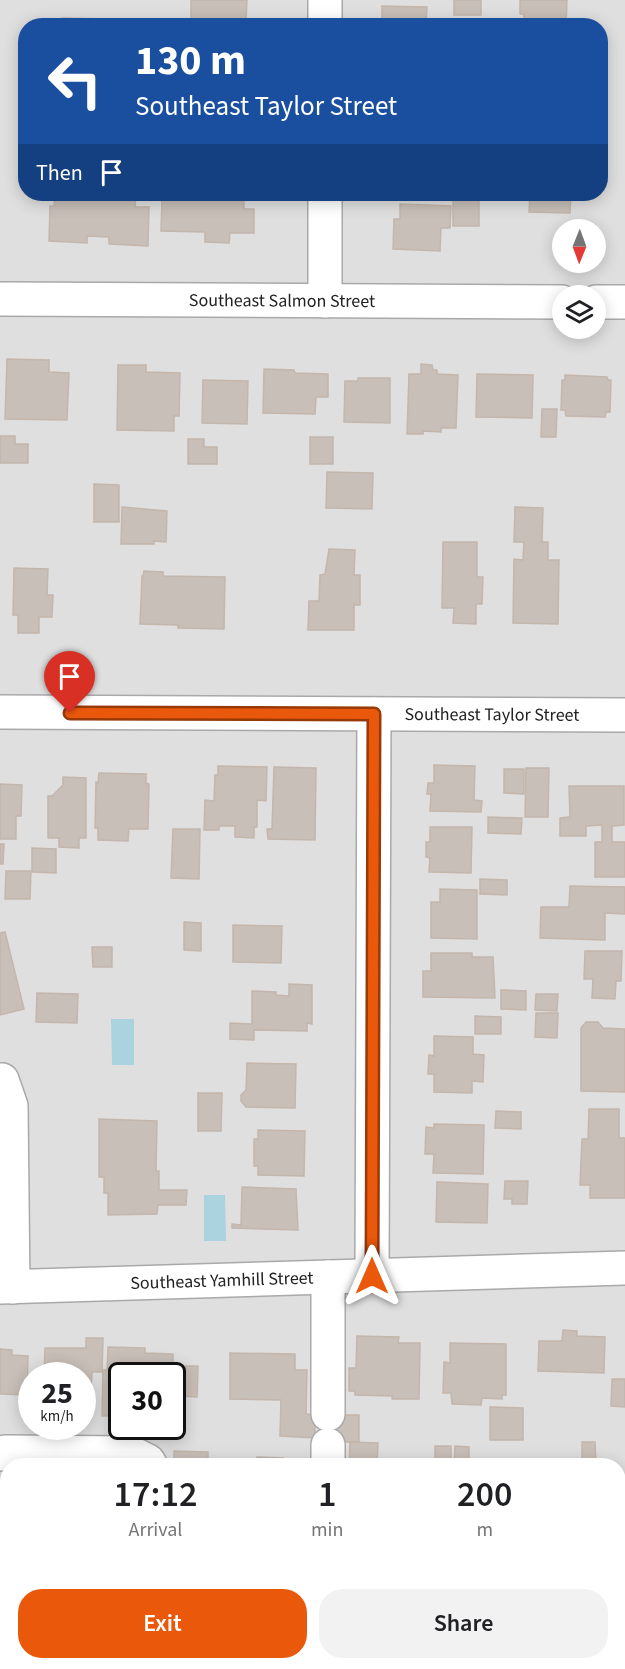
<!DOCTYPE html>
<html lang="en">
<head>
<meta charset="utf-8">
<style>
	:root { --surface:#fff; --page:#f2f2f2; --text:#202124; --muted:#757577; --accent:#ea580c }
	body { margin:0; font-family:"Source Sans 3",sans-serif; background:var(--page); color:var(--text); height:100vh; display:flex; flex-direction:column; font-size:22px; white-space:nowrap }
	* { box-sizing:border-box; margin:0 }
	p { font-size:20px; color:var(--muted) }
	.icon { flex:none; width:33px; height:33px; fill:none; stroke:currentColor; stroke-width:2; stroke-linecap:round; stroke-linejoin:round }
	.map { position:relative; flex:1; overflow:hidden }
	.sheet { position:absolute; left:0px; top:1458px; width:626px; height:212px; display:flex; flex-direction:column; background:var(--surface); border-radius:24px 24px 0 0; box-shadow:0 3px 15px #0003 }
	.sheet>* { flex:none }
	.guide { position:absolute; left:18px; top:18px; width:590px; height:183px; border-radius:24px; box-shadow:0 3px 15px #0003; background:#1a4fa0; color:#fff; overflow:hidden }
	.needle { width:39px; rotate:181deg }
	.fabs { position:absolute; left:552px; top:219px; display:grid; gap:12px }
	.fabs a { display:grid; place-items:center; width:54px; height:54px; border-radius:50%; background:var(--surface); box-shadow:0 3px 15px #0003; font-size:30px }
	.speed { position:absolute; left:18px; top:1362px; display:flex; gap:12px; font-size:30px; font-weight:700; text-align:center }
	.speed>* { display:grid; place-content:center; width:78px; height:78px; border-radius:50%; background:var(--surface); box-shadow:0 3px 15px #0003; line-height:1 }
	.speed small { font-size:15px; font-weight:400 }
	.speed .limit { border:3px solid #111; border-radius:9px; background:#fff; color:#111 }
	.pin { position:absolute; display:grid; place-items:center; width:51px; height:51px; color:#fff; margin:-62px -26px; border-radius:50% 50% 50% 0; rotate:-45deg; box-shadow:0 0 6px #0007 }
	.pin .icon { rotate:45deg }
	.me { position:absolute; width:66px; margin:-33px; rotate:0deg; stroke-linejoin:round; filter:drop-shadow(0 0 4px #0008) }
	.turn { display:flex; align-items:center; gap:21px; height:126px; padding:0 18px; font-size:27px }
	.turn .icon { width:78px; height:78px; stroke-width:2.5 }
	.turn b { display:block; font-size:42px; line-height:51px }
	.then { display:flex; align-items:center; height:57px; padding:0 18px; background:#0003; gap:12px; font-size:22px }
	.eta { display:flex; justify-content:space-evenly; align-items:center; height:102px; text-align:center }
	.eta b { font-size:36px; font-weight:600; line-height:42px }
	.action { display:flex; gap:12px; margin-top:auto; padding:12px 18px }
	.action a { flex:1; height:69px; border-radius:24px; background:var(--accent); color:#fff; font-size:24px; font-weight:600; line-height:69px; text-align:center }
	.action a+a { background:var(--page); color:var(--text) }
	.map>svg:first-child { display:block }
	.residential { fill:#e0dfdf; fill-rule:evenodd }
	.water { fill:#aad3df }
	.building { fill:#c7bfb8; stroke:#c4b6ab; stroke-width:1.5 }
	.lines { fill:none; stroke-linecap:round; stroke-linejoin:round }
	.minor-casing { stroke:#a9a9a9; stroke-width:36 }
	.minor { stroke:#fff; stroke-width:33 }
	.route-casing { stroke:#983908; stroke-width:15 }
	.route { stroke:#ea580c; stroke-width:10 }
	.labels { text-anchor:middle; stroke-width:4.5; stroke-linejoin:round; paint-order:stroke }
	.street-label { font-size:18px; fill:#222; stroke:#fff }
</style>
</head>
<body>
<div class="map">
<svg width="625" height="1669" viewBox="0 0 625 1669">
	<rect width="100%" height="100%" fill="#f2efe9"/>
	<g class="residential">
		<path d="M0 0H625V1586H618V1466H8L7 1577H0ZM26 26H600V194H26ZM562 230H596V262H562ZM562 296H596V328H562ZM32 1376H82V1426H32ZM122 1376H172V1426H122Z"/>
		<path d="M0 1635H7L8 1662H618V1645H625V1669H0Z"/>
	</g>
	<g class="water">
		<path d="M111 1019H134V1065H112Z"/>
		<path d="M204 1195H225L226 1241H204Z"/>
	</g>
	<g class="building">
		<path d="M191 0H247L246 21 191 20Z"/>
		<rect x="454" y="0" width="27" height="15"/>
		<path d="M520 0H567L566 26H524V14H520Z"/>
		<path d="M382 6 427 7 426 23H438V26H382Z"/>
		<path d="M62 18 105 19V26H62Z"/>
		<path d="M456 20 481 21V26H455Z"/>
		<rect x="201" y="23" width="27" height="3"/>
		<path d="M55 194 136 195 135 207H149L148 246 109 244V237L87 236V243L49 241 50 206H54Z"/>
		<path d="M206 194H244V209H254V233H230L229 243 205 242V232L161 231 162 200H206Z"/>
		<path d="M530 194H571L570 213 529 212Z"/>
		<rect x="453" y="200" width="26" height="26"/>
		<path d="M400 204 451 206 450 228H441L440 251 393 249 394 219H400Z"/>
		<path d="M7 359 49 360V372L69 373 67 420 5 419Z"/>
		<path d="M421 364 432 365 433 370H437V374L458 375 456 428H441V432L423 431V434H407L409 374H421Z"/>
		<path d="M118 365H146V372L180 373 179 416H174V431L117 430Z"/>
		<path d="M264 369 294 370 295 373 328 374V397H316L315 414 263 413Z"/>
		<path d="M477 374 533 375 532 418 476 417Z"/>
		<path d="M565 375 607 377 608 380H611L610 412H606L605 417 566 416 565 410H561L562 380H565Z"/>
		<path d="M358 378H390V423L344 422 345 381H358Z"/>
		<path d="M203 380 248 381 247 424 202 423Z"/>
		<path d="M542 409H557L556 437H541Z"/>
		<path d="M0 436H15V444H28V463H0Z"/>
		<rect x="310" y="437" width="23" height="27"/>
		<path d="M188 439H204V447H217V464H188Z"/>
		<path d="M327 472 373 473 372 509 326 508Z"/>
		<path d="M94 484 119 485V522H94Z"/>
		<path d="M122 507 167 511 166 542 154 541V544H121Z"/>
		<path d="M515 507 543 508 542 542H548V560H559L558 624 513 623 514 559 523 560 524 542H514Z"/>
		<path d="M443 542H477V577H483L482 604H476V624L453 623 454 608H442Z"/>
		<path d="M329 549 355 550 354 575H360V605H354V630H308L309 601H319L320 575 325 574Z"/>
		<path d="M14 568 48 569 47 595H53L52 617H39V633H18V615H13Z"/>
		<path d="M144 571 163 572V576L225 577 224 629 178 628V625L140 624 142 576H143Z"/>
		<path d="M434 765 475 766 474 800 482 801 481 812 430 811 431 794H427L428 783H434Z"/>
		<path d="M218 766 267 767 266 801 257 800V827H254V838L235 837V826H219V830H204L205 800 214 801 215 775H218Z"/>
		<path d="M274 767 316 768 315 840 268 839 267 829H272Z"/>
		<path d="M526 768H549L548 817H525Z"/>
		<path d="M504 769H524V794L504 793Z"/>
		<path d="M99 773 146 774V783L149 784 148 829H129L128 841 98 840V828H95L96 782 98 783Z"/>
		<path d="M63 777 86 778V838H79V848L59 847V838H48V796H52L63 785Z"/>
		<path d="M0 784 22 785 21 816H16V839H0Z"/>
		<path d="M569 786H624V825L612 826V842H625V877H595V842H602V825L586 826V836H560V818L570 817Z"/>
		<path d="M488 817 522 818 521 834 488 833Z"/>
		<path d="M430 827H472L471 873 429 872 430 858 426 857V842H430Z"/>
		<path d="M173 829H200L199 879 171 878Z"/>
		<path d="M0 844H4L3 864H0Z"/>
		<path d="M32 848 56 849V873L32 872Z"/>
		<path d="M6 871H31L30 899H5Z"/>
		<path d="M480 879 507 880V895L480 894Z"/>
		<path d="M570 886 625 887V914L605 913V940L540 938 541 907H569Z"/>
		<path d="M440 889 477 890V939L431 938V902H440Z"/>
		<path d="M184 922 201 923V951L184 950Z"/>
		<path d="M233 925 282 926 281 963 233 962Z"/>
		<path d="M5 932 24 1009 0 1015V933Z"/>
		<path d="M92 947H112V967H93Z"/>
		<path d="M585 951H622L621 981H616L615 999 592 998 593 979H584Z"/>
		<path d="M431 953H472V957H493L495 998 423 997V971H431Z"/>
		<path d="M289 984 312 985V1024L307 1023V1031L254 1030V1040L230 1039V1023L252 1024V991L276 992V995L289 996Z"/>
		<path d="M501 990 526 991V1010L501 1009Z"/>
		<path d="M37 993 78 994 77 1023 36 1022Z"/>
		<path d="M536 994H558L557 1011 535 1010Z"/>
		<path d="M536 1013H558L557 1038 535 1037Z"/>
		<path d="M475 1016 501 1017V1034H475Z"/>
		<path d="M586 1022H598L603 1028 625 1029V1092L581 1091V1028Z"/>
		<path d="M434 1036 473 1037V1054L484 1055 483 1082 472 1081V1093L434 1092V1074H428L429 1055 434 1056Z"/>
		<path d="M247 1063 296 1064 295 1108 246 1107 241 1101V1095L246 1090Z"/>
		<path d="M198 1093H222L221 1131H198Z"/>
		<path d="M589 1109H619V1138H625V1198H590V1185H580L582 1139H588Z"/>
		<path d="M496 1111 521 1112V1129L495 1128Z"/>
		<path d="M99 1119 157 1121 156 1171H159V1190H187L186 1205H158L157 1214 108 1215V1193H104V1177H99Z"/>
		<path d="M434 1124 484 1125 483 1174 433 1173 434 1154H425L426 1127 434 1128Z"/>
		<path d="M258 1130 305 1131 304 1176 258 1175V1166H254V1139H258Z"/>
		<path d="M505 1181H528L527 1204H512V1199H504Z"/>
		<path d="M437 1182 488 1184 487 1223 436 1222Z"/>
		<path d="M242 1187 296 1189 298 1230 232 1228V1224L241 1225Z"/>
		<path d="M563 1330 577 1331V1336L605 1337 604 1373 538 1371 539 1341H562Z"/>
		<path d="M357 1336 399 1337 398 1343H420L419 1399H392V1396L355 1395V1391H349V1368H356Z"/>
		<path d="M86 1338H103L102 1372H92L91 1389H82V1376H44L45 1348H86Z"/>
		<path d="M450 1343 506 1344V1395H502V1399L482 1398 481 1405 452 1404 451 1393H443L444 1362 450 1363Z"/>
		<path d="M108 1347 145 1348V1353L173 1354V1366H198L197 1397 176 1396 175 1409H172V1376H122V1416H102L103 1370H107Z"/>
		<path d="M0 1349 12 1350V1355L28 1356 27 1395 0 1394Z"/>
		<path d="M230 1353 295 1354V1370H307L306 1414 315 1415V1438L280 1436 281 1400 230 1399Z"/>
		<path d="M612 1379H625V1407L611 1406Z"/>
		<path d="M490 1407 523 1408V1440H490Z"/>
		<path d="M332 1415H359V1442H331Z"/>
		<path d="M350 1442 378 1443 377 1466H349Z"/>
		<path d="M582 1442H595L596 1466H582Z"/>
		<rect x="435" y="1446" width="16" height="20"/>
		<path d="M455 1446 469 1447V1466H454Z"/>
		<path d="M174 1451 208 1452V1466H174Z"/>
		<path d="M257 1457 283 1458V1460L299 1461V1466H242V1460H257Z"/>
		<rect x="618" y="1480" width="7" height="69"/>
		<rect x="0" y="1489" width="8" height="62"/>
		<rect x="60" y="1667" width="42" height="2"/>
	</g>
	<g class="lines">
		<g class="minor-casing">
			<g id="minor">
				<path d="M325 26V0"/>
				<path id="s1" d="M0 299 562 302"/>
				<path d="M325 301V194"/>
				<path d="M596 302H625"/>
				<path id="s2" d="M0 712 625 715"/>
				<path d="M2 1080 11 1106 13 1287"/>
				<path d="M372 1276 374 714"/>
				<path id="s3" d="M0 1287 625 1268"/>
				<path d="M328 1414V1277"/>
				<path d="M0 1454 5 1452 132 1453 148 1461 151 1466"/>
				<path d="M328 1466V1445"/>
				<path d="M0 1603H8"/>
				<path d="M618 1610H625"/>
				<path d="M152 1669V1662"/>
			</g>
		</g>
		<use href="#minor" class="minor"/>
	</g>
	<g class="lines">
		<g class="route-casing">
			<path id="route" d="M70 713 374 714 372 1276"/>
		</g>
		<use href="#route" class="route"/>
	</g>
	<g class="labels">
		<g class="street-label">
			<text dy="6" stroke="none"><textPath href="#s1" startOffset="282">Southeast Salmon Street</textPath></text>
			<text dy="6" stroke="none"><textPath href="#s2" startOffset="492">Southeast Taylor Street</textPath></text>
			<text dy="6" stroke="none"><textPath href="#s3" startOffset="222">Southeast Yamhill Street</textPath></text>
		</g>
	</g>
</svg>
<div class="fabs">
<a><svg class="needle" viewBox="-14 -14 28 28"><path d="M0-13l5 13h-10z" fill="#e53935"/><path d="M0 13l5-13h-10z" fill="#757577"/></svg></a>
<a><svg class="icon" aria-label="layers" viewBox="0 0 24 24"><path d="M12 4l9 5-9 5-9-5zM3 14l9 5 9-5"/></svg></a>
</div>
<div class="speed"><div>25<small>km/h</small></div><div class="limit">30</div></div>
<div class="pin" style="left:70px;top:713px;background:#d93025"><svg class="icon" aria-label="arrive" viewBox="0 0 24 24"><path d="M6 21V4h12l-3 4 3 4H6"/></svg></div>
<svg class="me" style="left:372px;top:1276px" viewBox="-20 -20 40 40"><path d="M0-17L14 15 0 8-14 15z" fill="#ea580c" stroke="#fff" stroke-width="4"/></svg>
<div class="guide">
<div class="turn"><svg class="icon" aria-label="left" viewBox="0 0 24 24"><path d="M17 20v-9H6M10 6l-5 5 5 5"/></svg><div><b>130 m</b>Southeast Taylor Street</div></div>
<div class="then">Then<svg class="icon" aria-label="arrive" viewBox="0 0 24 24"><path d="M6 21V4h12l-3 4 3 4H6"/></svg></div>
</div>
<section class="sheet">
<div class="eta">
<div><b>17:12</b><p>Arrival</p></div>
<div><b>1</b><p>min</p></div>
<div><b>200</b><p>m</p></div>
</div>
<div class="action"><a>Exit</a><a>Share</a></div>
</section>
</div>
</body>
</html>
